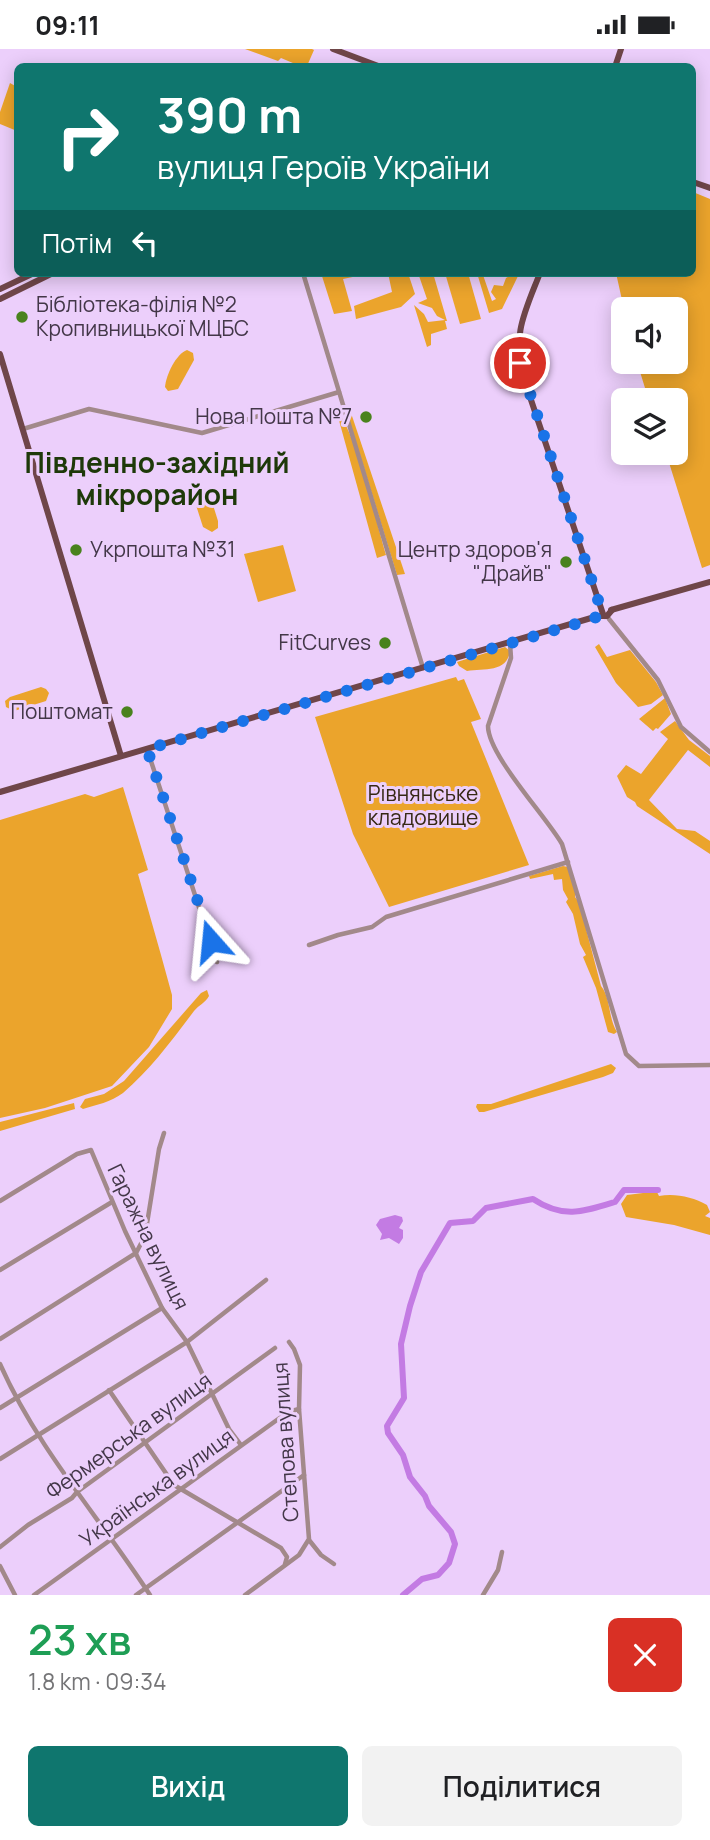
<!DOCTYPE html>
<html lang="uk">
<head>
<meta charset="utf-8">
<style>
	:root { --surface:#fff; --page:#f2f2f2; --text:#202124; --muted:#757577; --accent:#0f766e }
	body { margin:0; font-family:Manrope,sans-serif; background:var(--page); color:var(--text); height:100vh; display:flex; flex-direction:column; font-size:26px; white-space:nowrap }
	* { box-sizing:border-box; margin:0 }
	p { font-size:23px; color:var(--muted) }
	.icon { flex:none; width:38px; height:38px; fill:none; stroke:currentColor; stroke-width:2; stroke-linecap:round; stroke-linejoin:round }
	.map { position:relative; height:1546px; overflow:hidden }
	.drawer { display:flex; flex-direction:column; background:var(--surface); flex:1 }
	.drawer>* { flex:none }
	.hud { position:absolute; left:14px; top:14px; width:682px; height:214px; border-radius:10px; box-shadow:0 4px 18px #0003; background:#0f766e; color:#fff; overflow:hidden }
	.tools { position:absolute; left:611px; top:248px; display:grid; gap:14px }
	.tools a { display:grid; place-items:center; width:77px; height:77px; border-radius:10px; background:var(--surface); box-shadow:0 4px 18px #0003; font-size:35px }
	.pin { position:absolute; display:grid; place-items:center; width:60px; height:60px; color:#fff; margin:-30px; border:4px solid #fff; border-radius:50%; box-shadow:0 2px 7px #0007 }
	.me { position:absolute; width:77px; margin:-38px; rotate:342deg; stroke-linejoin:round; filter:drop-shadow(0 0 5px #0008) }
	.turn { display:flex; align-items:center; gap:24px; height:147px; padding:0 28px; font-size:32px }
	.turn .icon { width:91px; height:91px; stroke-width:2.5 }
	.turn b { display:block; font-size:49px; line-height:60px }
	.then { display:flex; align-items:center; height:66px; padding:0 28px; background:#0003; gap:14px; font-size:26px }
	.round { display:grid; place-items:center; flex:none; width:74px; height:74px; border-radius:10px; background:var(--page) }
	.overview { display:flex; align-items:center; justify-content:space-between; height:119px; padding:0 28px }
	h1 { font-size:42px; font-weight:600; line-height:52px; color:#1e9e55 }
	.action { display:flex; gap:14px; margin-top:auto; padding:14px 28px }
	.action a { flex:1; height:80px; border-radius:10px; background:var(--accent); color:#fff; font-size:28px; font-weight:600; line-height:80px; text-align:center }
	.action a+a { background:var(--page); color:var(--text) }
	.status { display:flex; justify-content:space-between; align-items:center; height:49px; padding:0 35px; background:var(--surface); direction:ltr }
	.status svg { height:19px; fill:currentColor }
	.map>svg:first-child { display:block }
	.green { fill:#eba42c }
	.water { fill:#c37be3 }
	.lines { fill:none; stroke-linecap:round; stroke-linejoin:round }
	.river { stroke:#c37be3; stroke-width:6 }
	.minor { stroke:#a2898a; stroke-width:4.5 }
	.major { stroke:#6f4649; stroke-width:6 }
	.route { stroke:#1a73e8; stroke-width:12; stroke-dasharray:0 21.6 }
	.poi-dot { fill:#49821d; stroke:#eccffb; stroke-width:2.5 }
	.labels { text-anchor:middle; stroke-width:6; stroke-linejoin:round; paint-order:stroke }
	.poi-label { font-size:21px; fill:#433748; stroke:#eccffb; text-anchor:end }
	.park-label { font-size:21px; fill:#362814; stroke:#eccffb }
	.street-label { font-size:21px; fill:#433748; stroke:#eccffb }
	.district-label { font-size:28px; font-weight:bold; fill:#1e3909; stroke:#eccffb }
</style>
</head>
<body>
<div class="status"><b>09:11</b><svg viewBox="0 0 49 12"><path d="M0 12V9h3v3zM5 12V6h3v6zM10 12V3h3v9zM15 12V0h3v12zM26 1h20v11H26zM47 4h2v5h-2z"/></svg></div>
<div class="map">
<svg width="710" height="1546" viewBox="0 0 710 1546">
	<rect width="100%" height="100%" fill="#eccffb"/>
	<g class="green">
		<path d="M245 0H312L314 1 307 17H300L281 9 278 12Z"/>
		<path d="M10 34 17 38V82L0 75V63Z"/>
		<path d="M693 143 710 150V516L702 519 666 404H676V352H649L637 313H676V261H623V266L619 254 622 251 616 224H693Z"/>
		<path d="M321 224H372L343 230 352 262 334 265Z"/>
		<path d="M388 224H408L415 245 401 258 356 270 354 257 392 243Z"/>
		<path d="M418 224H433L447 272H445L447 280 431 285V296L427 298 414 256 424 265 428 273 445 271 437 267 432 259 418 254 427 250Z"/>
		<path d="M445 224H468L481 270 460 275Z"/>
		<path d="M477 224H494L493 227 483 226 492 252 496 250 491 243 494 236 503 237 506 229 513 225 518 227 502 260 489 264Z"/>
		<path d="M187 301 193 304 194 311 178 340 168 342 165 338C166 326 176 305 187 301Z"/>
		<path d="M335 357C358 389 374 465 386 506L377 509Z"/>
		<path d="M347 364H351L405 525 397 526Z"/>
		<path d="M202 439 209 443 218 472V479L212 483 203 478 194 450 195 443Z"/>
		<path d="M283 496 296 542 258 553 244 505Z"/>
		<path d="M599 595 607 608 630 601 656 633 663 646 651 655 638 658 616 634 595 598Z"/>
		<path d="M505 598 510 602C507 624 484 619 467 622L459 617 457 613Z"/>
		<path d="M456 628 458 632 464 630 481 670 471 673 529 816 389 858 353 785 315 668Z"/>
		<path d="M41 638 46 640 49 644 46 652 14 662 6 658 5 652 10 648Z"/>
		<path d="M665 649 671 665 658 680 656 679 653 682 639 670Z"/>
		<path d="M675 672 689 691 710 707V718L688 701 649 751 677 780 695 782 710 792V805L637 757 635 753 627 748 617 727 626 716 641 725 668 690 660 683Z"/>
		<path d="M123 738 148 821 138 825 161 906 172 946V960L149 998 112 1037 45 1059 0 1069V771L85 745 94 748Z"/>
		<path d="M563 817 568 818 576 843 575 848 579 853 601 937C611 949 608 969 617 983L614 985 608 983 596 939 583 908 586 906 580 895 573 865 566 853 568 850 563 841 562 830 554 831 553 825 530 830 529 827Z"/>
		<path d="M207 941 209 947C205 954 199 956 194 962 173 990 150 1021 123 1044 111 1053 96 1056 83 1060L80 1058 85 1050 104 1045 124 1032 201 944Z"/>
		<path d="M611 1015 616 1019 613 1024 603 1028 484 1063H479L476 1058 477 1055H491Z"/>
		<path d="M74 1054 75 1060 0 1082V1073Z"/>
		<path d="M651 1143H657L659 1147C675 1144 693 1148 707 1156L710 1163 705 1167 710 1169V1186L674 1176 626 1168 621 1155 627 1146Z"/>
	</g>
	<path class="water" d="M395 1166 402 1168 403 1172 399 1179 403 1181V1189L399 1195 389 1189 380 1191 382 1185 376 1176 380 1170Z"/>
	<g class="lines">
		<path class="river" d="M403 1546 422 1530 438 1526 449 1514 455 1495 451 1483 429 1457 425 1447 410 1428 403 1406 388 1384 387 1377 404 1349 401 1295 410 1257 421 1223 450 1174 473 1172 486 1159 533 1150C563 1170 583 1163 615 1153L624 1141H658"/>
		<g class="minor">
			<path d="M303 224 423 619"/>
			<path d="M23 380 89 360 202 384 339 343"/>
			<path d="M609 570 658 631 681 678 710 703"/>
			<path d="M510 594 511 609 488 677C488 706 545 766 562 795L626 1005 639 1017 710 1016"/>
			<path d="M147 700 217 913"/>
			<path d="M309 896 338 886 372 878 386 868 568 813"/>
			<path d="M0 1152 77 1105 91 1101 125 1182 162 1259 187 1293 229 1380 241 1396"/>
			<path d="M0 1221 112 1153"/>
			<path d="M0 1290 136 1204 145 1187 159 1100 164 1084"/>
			<path d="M0 1315C37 1399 100 1469 150 1546"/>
			<path d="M109 1341 174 1436 281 1499 287 1508 285 1515"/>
			<path d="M0 1359 162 1259"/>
			<path d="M0 1410 187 1293 266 1231"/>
			<path d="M309 1491 321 1506 334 1515"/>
			<path d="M0 1498 28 1476 72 1449 77 1443 275 1299"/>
			<path d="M0 1517 15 1546"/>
			<path d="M34 1546 288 1363 299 1360"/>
			<path d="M136 1546 304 1426"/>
			<path d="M245 1546 299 1506 309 1490 299 1360 300 1316 294 1300 289 1293"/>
			<path d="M483 1546 498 1521 502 1503"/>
		</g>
		<g class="major">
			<path d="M333 0 381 18"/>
			<path d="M615 18 621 0"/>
			<path d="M693 133 710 139"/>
			<path d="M540 224C524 265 512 285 524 330L603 565 605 567"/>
			<path d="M0 240 34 224"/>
			<path d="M0 250 53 224"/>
			<path d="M0 305 121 707"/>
			<path d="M611 561 710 533"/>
			<path d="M0 743 598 567H607L612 561"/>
		</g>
	</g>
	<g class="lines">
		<path class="route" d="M211 892 147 700 569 577 597 568 602 563 520 314"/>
	</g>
	<g class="poi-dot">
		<circle cx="22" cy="268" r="7"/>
		<circle cx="366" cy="368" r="7"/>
		<circle cx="76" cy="501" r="7"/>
		<circle cx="566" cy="513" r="7"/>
		<circle cx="385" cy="594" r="7"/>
		<circle cx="127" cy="663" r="7"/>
	</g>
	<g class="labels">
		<g class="poi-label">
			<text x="36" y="263" text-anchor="start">Бібліотека-філія №2<tspan x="36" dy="24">Кропивницької МЦБС</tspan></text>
			<text x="352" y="375">Нова Пошта №7</text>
			<text x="90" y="508" text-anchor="start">Укрпошта №31</text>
			<text x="552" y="508">Центр здоров'я<tspan x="552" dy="24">"Драйв"</tspan></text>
			<text x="371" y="601">FitCurves</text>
			<text x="113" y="670">Поштомат</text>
		</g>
		<g class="park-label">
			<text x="423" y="752">Рівнянське<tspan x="423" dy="24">кладовище</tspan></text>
		</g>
		<g class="street-label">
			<text transform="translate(148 1188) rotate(64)" y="7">Гаражна вулиця</text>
			<text transform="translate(129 1387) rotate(-36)" y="7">Фермерська вулиця</text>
			<text transform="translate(286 1393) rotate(-94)" y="7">Степова вулиця</text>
			<text transform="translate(157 1439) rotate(-36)" y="7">Українська вулиця</text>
		</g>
		<g class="district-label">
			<text x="157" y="424">Південно-західний<tspan x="157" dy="32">мікрорайон</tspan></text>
		</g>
	</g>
</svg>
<div class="tools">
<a><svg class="icon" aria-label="sound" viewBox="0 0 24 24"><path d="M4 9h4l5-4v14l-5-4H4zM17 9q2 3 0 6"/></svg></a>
<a><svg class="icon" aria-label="layers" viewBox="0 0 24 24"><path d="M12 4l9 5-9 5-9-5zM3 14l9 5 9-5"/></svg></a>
</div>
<div class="pin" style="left:520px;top:314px;background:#d93025"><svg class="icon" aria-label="arrive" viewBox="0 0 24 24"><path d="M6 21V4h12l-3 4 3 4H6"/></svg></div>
<svg class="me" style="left:211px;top:892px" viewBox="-20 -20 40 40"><path d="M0-17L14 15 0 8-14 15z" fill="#1a73e8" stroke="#fff" stroke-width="4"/></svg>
<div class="hud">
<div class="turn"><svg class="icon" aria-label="right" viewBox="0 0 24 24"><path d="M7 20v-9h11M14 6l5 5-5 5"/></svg><div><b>390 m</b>вулиця Героїв України</div></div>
<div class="then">Потім<svg class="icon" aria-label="left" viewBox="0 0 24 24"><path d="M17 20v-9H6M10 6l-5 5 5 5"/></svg></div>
</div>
</div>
<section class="drawer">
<div class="overview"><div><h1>23 хв</h1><p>1.8 km · 09:34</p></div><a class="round" style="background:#d93025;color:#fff"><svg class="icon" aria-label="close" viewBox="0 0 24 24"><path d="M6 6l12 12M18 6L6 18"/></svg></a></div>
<div class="action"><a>Вихід</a><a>Поділитися</a></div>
</section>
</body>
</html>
